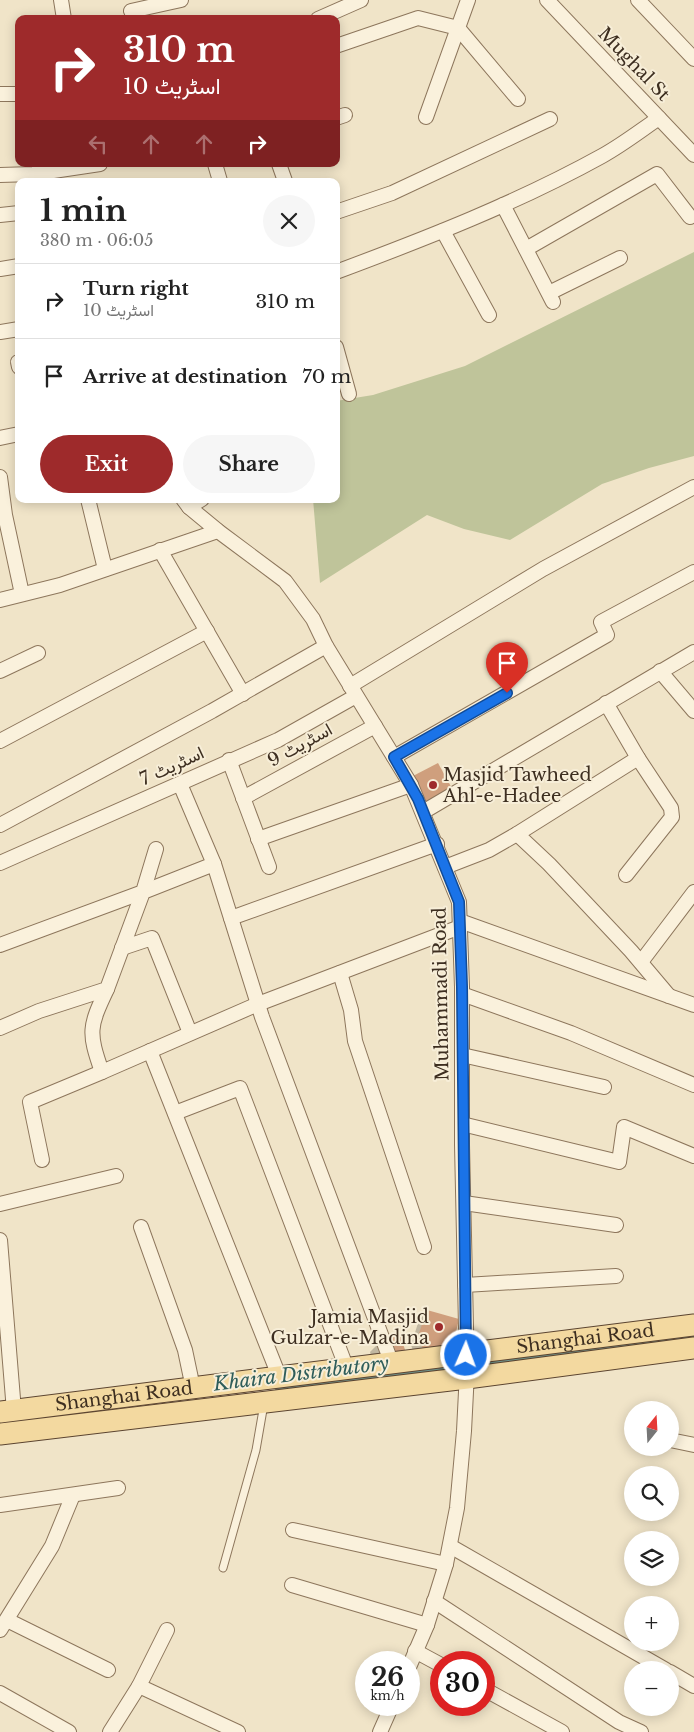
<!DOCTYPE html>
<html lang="en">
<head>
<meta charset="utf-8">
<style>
	:root { --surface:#fff; --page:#f6f6f6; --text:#222; --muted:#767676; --line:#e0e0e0; --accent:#9e2a2b }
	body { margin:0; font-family:"Libre Baskerville",Vazirmatn,serif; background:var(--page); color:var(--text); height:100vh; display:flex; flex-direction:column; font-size:19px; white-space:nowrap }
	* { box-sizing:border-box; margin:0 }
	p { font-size:16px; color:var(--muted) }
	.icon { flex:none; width:28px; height:28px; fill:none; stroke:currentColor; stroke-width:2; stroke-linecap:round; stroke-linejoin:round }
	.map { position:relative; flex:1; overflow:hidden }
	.drawer { position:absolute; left:15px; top:178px; width:325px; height:325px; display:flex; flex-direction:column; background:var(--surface); border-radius:10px; box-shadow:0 2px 12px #0003 }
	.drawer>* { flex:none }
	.top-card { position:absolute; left:15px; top:15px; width:325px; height:152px; border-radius:10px; box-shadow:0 2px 12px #0003; background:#9e2a2b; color:#fff; overflow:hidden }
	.needle { width:32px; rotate:18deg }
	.fabs { position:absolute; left:624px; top:1401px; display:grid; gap:10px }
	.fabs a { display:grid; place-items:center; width:55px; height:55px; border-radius:50%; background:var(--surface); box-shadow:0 2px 12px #0003; font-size:25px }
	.speed { position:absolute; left:355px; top:1651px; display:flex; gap:10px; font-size:25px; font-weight:700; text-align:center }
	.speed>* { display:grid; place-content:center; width:65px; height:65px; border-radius:50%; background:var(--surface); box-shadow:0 2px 12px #0003; line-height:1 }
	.speed small { font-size:12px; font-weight:400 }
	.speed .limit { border:8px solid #d22; background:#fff; color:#111 }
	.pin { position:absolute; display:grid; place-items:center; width:42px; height:42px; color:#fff; margin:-51px -21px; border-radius:50% 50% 50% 0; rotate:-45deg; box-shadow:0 0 5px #0007 }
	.pin .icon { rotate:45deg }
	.me { position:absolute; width:55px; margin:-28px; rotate:2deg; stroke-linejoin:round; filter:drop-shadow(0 0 4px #0008) }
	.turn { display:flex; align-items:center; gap:18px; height:105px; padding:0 25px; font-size:22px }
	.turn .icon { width:65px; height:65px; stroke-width:2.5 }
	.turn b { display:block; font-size:35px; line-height:42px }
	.lanes { display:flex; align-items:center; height:48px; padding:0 25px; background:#0003; justify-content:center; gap:25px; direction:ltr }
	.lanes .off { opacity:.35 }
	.round { display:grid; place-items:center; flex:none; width:52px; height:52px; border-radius:26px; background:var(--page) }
	.summary { display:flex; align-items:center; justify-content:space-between; height:85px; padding:0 25px }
	h1 { font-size:30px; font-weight:800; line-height:38px }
	.action { display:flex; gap:10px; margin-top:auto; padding:10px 25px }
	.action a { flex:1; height:58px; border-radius:30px; background:var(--accent); color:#fff; font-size:20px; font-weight:800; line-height:58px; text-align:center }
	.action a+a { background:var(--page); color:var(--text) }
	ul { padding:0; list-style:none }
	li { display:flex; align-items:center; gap:15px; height:75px; padding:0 25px; border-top:1px solid var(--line) }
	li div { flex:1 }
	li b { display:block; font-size:19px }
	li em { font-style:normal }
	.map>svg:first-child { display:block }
	.cemetery { fill:#bfc49a }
	.shadow { fill:#0003 }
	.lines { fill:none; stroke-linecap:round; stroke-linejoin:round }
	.stream { stroke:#6f938a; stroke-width:4 }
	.building { fill:#cf9f7d }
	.service-casing { stroke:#8d765c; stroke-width:9 }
	.minor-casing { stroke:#8d765c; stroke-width:16 }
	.primary-casing { stroke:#5b4430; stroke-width:23 }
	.service { stroke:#faf1dc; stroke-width:7 }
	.minor { stroke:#faf1dc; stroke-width:14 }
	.primary { stroke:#f3d9a0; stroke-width:21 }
	.route-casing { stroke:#114b97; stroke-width:12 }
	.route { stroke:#1a73e8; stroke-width:9 }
	.poi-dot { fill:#9e2a2b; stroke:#f7eed8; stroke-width:2 }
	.labels { text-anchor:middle; stroke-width:4; stroke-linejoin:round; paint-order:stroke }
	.street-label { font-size:18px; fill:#3d2e20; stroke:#f7eed8 }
	.poi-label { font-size:18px; fill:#3d2e20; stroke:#f7eed8; text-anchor:start }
	.water-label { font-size:19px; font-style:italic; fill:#2f5d5a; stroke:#f7eed8 }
</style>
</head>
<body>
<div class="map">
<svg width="694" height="1732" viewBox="0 0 694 1732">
	<rect width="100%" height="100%" fill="#f0e4c8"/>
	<path class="cemetery" d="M694 252V456L649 468 602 484 510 540 464 529 427 515 320 583 313 499H336V401L373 395 465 366Z"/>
	<g class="shadow">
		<path d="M428 1311 442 1358 416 1359 411 1345 419 1320Z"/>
		<path d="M386 1336 376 1372 370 1352Z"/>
	</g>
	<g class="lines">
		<g class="stream">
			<path d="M471 1366 694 1337"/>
			<path d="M277 1390 464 1367"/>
		</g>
	</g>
	<g class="building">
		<path d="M438 763 454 792 427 807 411 777Z"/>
		<path d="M427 1310 459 1319 452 1350 424 1352 418 1336Z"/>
		<path d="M399 1331 406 1353 392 1357 385 1335Z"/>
	</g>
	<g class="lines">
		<g class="service-casing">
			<path id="service" d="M223 1568 256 1450 264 1404"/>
		</g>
		<g class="minor-casing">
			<g id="minor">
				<path d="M61 0 64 19"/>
				<path d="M547 0 694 155"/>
				<path d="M638 0 694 59"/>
				<path d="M131 11 181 0"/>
				<path d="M318 19 361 0"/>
				<path d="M336 46 418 18 458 28 518 99"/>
				<path d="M0 94H19"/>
				<path d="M426 117 468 0"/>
				<path d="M336 118 345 115"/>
				<path d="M215 164 220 181"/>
				<path d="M279 164 285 181"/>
				<path d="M0 175 33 174 100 164"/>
				<path d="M503 205 553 302"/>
				<path d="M336 212 392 193 550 119"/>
				<path d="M0 215 19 213"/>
				<path d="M443 231 489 315"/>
				<path d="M526 249 657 174 690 217"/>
				<path d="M0 269 19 266"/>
				<path d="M336 272C427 238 517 203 602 156 622 145 640 131 659 118"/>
				<path d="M549 293 620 258"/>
				<path d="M0 332 19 329"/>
				<path d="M336 347 349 394"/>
				<path d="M18 362 19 367"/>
				<path d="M0 438 19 434"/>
				<path d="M0 477 5 515 22 594"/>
				<path d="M88 499 105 569"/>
				<path d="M183 499 189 507 218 531 285 581 313 619 326 646 411 785 459 902 462 987V1145L467 1372 464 1431 457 1508 446 1564 427 1625 409 1667"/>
				<path d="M189 507 202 499"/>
				<path d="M160 550 243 694"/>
				<path d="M0 600 60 585 218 531"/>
				<path d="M0 671 38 653"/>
				<path d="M660 671 694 711"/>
				<path d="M350 686 543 569 694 487"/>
				<path d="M606 703 638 758 671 808 672 817 626 875"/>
				<path d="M0 741 207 631"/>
				<path d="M394 757 607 635 601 622 694 572"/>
				<path d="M229 760 269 867"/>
				<path d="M180 784 214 864 262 1017 392 1364"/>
				<path d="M243 798 375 726"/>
				<path d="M423 812 694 652"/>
				<path d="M0 825 212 711 326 646"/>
				<path d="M517 834 549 864 631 951 669 996"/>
				<path d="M258 839 411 785"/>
				<path d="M0 863 278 740 356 696"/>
				<path d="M445 867 489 850 517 834 638 758"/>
				<path d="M231 918 437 844"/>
				<path d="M460 921 694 1005"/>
				<path d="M0 945 143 892 156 849"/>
				<path d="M122 948 152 938 190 1033"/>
				<path d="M641 962 694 892"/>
				<path d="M340 973 351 1010 355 1041 424 1247"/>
				<path d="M107 989C89 1027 88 1032 102 1072L258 1004 460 927"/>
				<path d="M462 994 571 1033 694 1085"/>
				<path d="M0 1028 39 1011 107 989 143 892 214 864"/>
				<path d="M150 1051 279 1376"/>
				<path d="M462 1055 604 1087"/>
				<path d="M175 1113 240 1088 347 1369"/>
				<path d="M462 1124 619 1162 624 1127 694 1156"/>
				<path d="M42 1160 30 1102 102 1072"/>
				<path d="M464 1203 616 1225"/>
				<path d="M0 1204 116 1176"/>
				<path d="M141 1227 185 1350 193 1388"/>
				<path d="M0 1240 14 1411"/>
				<path d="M465 1285 616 1276"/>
				<path d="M670 1440 694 1445"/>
				<path d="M0 1505 118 1488"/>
				<path d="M293 1530 446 1564"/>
				<path d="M450 1546 666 1670"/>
				<path d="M292 1585 427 1625"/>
				<path d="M434 1601 619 1722 641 1732"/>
				<path d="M7 1620 108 1670"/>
				<path d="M0 1630 52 1546 73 1495"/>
				<path d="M167 1630 139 1686 238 1732"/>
				<path d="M415 1651 441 1665"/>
				<path d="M670 1672 694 1686"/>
				<path d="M484 1689 562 1732"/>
				<path d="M0 1693 69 1732"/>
				<path d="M110 1732 139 1686"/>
				<path d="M380 1732 392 1705"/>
			</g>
		</g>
		<g class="primary-casing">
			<g id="primary">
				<path id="s1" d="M0 1412 694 1325"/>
				<path d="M0 1434 467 1378 694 1348"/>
			</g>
		</g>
		<use href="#service" class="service"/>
		<use href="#minor" class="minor"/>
		<use href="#primary" class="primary"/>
	</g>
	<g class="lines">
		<g class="route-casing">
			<path id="route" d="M466 1355 462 987 459 902 418 799 394 757 507 693"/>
		</g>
		<use href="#route" class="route"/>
	</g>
	<g class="poi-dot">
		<circle cx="433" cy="785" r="5"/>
		<circle cx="439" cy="1327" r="5"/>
	</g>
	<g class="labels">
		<g class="street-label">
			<text transform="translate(634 64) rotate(46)" y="6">Mughal St</text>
			<text transform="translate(300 745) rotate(-29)" y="6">اسٹریٹ 9</text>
			<text transform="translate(172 766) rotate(-25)" y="6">اسٹریٹ 7</text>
			<text transform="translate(441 994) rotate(-91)" y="6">Muhammadi Road</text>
			<text dy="6" stroke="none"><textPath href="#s1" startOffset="590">Shanghai Road</textPath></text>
			<text dy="6" stroke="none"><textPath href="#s1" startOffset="125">Shanghai Road</textPath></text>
		</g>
		<g class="poi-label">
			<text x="443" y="781">Masjid Tawheed<tspan x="443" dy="21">Ahl-e-Hadee</tspan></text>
			<text x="429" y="1323" text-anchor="end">Jamia Masjid<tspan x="429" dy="21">Gulzar-e-Madina</tspan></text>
		</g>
		<g class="water-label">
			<text transform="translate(301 1373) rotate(-7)" y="7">Khaira Distributory</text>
		</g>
	</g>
</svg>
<div class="fabs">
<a><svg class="needle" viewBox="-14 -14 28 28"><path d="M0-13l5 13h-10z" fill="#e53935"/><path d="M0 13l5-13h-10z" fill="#767676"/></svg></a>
<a><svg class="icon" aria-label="search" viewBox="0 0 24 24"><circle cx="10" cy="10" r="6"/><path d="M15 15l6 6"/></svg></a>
<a><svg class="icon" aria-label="layers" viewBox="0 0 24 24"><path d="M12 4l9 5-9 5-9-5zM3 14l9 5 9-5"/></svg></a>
<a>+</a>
<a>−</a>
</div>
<div class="speed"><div>26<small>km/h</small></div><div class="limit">30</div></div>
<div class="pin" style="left:507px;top:693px;background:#d93025"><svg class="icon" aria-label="arrive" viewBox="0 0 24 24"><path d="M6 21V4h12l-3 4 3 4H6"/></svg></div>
<svg class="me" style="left:466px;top:1355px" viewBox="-20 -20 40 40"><circle r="17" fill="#1a73e8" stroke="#fff" stroke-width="3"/><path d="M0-11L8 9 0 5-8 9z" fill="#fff"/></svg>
<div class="top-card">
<div class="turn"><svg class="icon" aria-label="right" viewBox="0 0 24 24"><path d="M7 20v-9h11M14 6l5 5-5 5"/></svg><div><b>310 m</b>اسٹریٹ 10</div></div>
<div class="lanes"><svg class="icon off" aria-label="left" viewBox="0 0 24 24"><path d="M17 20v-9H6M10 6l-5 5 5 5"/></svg><svg class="icon off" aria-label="ahead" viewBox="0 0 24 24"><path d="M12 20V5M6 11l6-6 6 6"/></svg><svg class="icon off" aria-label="ahead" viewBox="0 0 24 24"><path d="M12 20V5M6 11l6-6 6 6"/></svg><svg class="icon" aria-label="right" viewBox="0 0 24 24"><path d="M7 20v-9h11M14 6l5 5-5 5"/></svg></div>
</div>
<section class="drawer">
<div class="summary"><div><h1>1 min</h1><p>380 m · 06:05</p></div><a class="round"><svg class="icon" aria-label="close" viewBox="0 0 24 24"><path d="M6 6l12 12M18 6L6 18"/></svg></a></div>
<ul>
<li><svg class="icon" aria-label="right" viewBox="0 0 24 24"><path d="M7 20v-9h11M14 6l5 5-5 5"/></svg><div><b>Turn right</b><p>اسٹریٹ 10</p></div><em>310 m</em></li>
<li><svg class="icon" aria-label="arrive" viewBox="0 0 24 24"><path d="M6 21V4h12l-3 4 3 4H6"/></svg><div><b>Arrive at destination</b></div><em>70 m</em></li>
</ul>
<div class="action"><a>Exit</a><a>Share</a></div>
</section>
</div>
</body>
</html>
